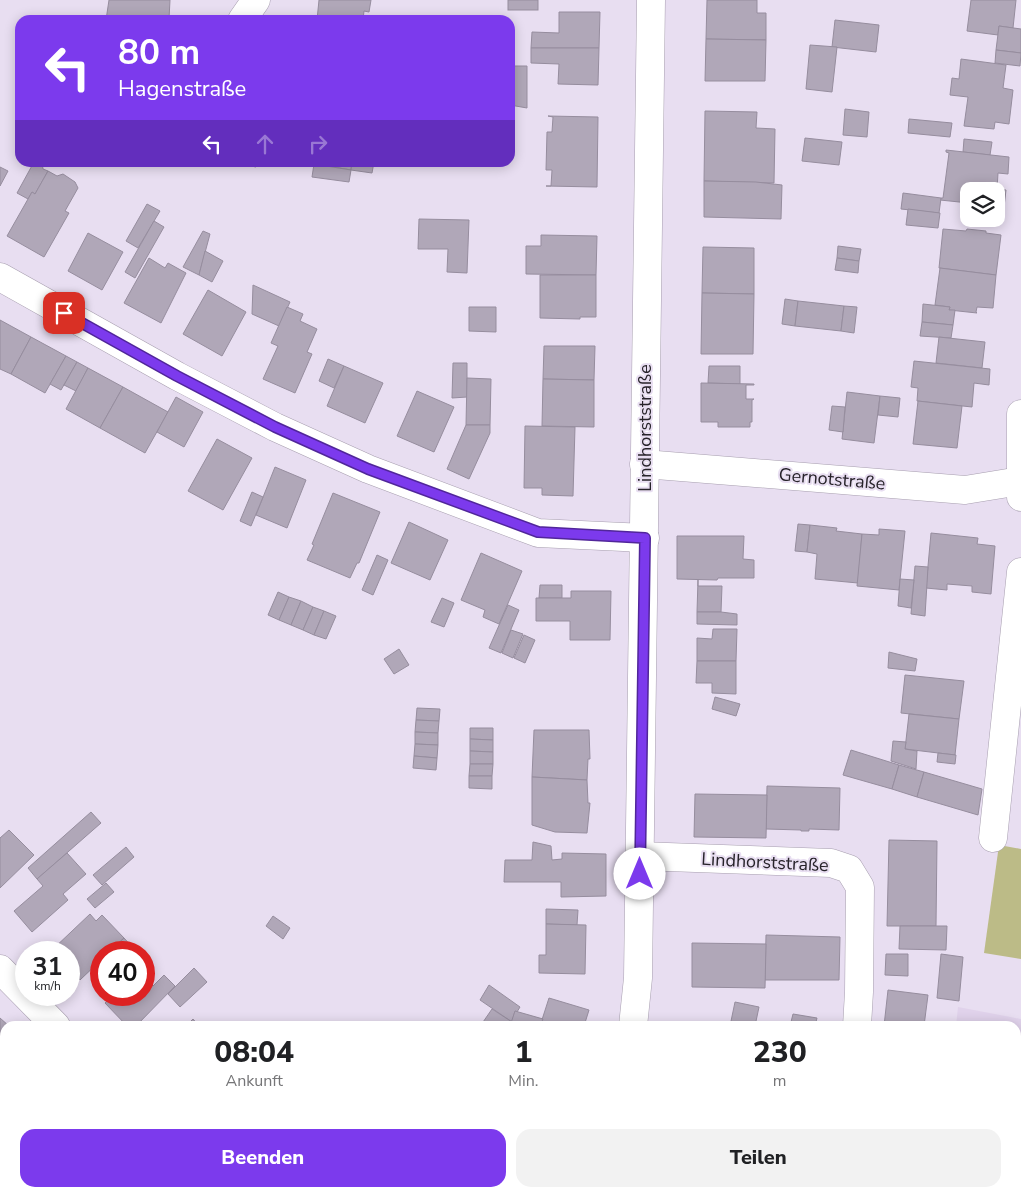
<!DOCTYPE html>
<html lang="de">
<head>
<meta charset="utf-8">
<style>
	:root { --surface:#fff; --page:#f2f2f2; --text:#202124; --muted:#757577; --accent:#7c3aed }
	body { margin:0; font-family:"Nunito Sans",sans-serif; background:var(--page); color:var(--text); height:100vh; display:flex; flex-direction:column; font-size:19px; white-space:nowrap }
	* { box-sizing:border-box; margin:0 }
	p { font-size:16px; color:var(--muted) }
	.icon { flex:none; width:28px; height:28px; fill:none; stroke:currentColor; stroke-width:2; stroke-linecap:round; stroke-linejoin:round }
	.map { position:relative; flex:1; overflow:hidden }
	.panel { position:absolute; left:0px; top:1021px; width:1021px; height:176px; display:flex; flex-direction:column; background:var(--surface); border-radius:15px 15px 0 0; box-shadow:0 2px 12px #0003 }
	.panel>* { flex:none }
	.top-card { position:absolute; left:15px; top:15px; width:500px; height:152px; border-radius:15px; box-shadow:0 2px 12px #0003; background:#7c3aed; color:#fff; overflow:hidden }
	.tools { position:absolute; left:960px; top:182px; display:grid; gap:10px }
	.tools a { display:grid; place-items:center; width:45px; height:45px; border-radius:10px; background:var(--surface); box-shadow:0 2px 12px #0003; font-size:25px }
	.speed { position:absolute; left:15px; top:941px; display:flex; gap:10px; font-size:25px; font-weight:700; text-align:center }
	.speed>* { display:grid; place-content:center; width:65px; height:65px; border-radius:50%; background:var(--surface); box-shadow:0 2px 12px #0003; line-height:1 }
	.speed small { font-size:12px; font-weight:400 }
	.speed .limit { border:8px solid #d22; background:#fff; color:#111 }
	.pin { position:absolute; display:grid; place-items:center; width:42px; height:42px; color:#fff; margin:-21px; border-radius:10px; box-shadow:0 2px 8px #0006 }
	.me { position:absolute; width:55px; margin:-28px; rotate:0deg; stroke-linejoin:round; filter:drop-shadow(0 0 4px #0008) }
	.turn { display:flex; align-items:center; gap:18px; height:105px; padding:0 20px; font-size:22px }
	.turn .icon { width:65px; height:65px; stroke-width:2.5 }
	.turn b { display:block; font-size:35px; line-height:42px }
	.lanes { display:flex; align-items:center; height:48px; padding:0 20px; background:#0003; justify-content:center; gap:25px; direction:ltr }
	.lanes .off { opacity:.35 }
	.eta { display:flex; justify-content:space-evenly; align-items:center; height:85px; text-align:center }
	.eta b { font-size:30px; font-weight:800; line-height:35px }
	.action { display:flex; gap:10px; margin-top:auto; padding:10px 20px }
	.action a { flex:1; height:58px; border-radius:15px; background:var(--accent); color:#fff; font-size:20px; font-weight:800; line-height:58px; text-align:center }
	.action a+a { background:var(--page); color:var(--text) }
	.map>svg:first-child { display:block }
	.built { fill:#e0d2eb }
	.green { fill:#bcbb87 }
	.building { fill:#b0a7b8; stroke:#968d9e }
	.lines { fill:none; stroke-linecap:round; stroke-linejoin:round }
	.minor-casing { stroke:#a79eaf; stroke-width:29 }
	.minor { stroke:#fff; stroke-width:28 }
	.route-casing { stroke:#51269a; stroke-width:12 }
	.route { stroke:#7c3aed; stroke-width:9 }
	.labels { text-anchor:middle; stroke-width:4; stroke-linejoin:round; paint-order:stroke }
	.street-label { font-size:18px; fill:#27232a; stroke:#e8def1 }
</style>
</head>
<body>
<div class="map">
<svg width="1021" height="1197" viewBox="0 0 1021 1197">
	<rect width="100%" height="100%" fill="#e8def1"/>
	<path class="built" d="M958 1007 1021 1019V1197H938V1193L1016 1192V1026H956Z"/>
	<path class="green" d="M999 845 1021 849V959L984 953Z"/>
	<g class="building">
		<path d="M109 0H170L169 19 106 20Z"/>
		<path d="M319 0H371L369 12 364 11 363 20H317Z"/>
		<rect x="508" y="0" width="30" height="10"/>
		<path d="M707 0H757V13H766V40L706 39Z"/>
		<path d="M971 0H1016L1013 28 999 26 998 35 967 31Z"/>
		<path d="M559 12H600L599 48H531L532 32 559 33Z"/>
		<path d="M835 20 879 25 876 52 832 47Z"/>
		<path d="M999 26 1021 29V53L996 50Z"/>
		<path d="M706 39 766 40 765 81H705Z"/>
		<path d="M810 45 837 47 832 92 806 89Z"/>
		<path d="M531 48H599L598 85 558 84 559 64 531 63Z"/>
		<path d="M996 50 1021 53 1020 66 995 63Z"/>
		<path d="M961 59 1006 65 1003 88 1013 90 1009 124 995 122 994 129 964 126 968 97 950 95 952 78 959 79Z"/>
		<path d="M510 66H527V108L510 105Z"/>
		<path d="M845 109 869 112 867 137 843 135Z"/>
		<path d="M705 111 757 112 756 128 775 129 774 183 704 181Z"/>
		<path d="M548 116 598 117 597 187 546 186H551L552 170H546L547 132H552L553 117Z"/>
		<path d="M909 119 952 123 950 137 908 133Z"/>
		<path d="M805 138 842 142 839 165 802 161Z"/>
		<path d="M964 139 992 142 990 155 963 152Z"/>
		<path d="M946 150 1009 157 1008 174 998 173 997 189 1006 190 1004 207 996 206V191H969V203L940 200 941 198H943L949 153 946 152Z"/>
		<path d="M34 162 42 163 43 169 48 171 35 194 32 192 28 199 17 193Z"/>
		<path d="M242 162H256V167L241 164Z"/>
		<path d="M305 162H352L351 170Z"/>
		<path d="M352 162H374L372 173 351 170Z"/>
		<path d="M314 164 351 170 349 182 312 177Z"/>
		<path d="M0 167 8 171 0 186Z"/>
		<path d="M48 171 57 176 63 174 75 182 78 188 65 211 69 213 44 257 7 236 32 192 35 194Z"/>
		<path d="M704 181 756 182 782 185 781 219 704 217Z"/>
		<path d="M903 193 941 198 939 213 901 209Z"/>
		<path d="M147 204 160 211 138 248 126 241Z"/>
		<path d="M908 209 940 213 938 228 906 225Z"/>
		<path d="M419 219 469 220 467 273 447 272 448 249H418Z"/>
		<path d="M154 221 164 227 135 278 125 272Z"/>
		<path d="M943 229 966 231 967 229 986 231V233L1001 235 996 275 939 268Z"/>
		<path d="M203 231 210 234 199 275 183 267Z"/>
		<path d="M88 233 123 252 102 290 68 271Z"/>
		<path d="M541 235 597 236 596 275 526 274V246H541Z"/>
		<path d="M838 246 861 249 859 261 837 258Z"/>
		<path d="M703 247 754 248V294L702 293Z"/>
		<path d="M205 251 223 261 212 282 199 275Z"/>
		<path d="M149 258 165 268 168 263 186 273 161 323 124 303Z"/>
		<path d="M837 258 859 261 858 273 835 270Z"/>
		<path d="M940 268 996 275 993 308 977 307 976 312 977 313 949 310 950 307 935 305Z"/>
		<path d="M540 275H596V317H580V319L540 318Z"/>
		<path d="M253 285 290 302 279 326 252 314Z"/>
		<path d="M208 290 246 312 222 356 183 334Z"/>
		<path d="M702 293 754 294 753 354H701Z"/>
		<path d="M785 299 798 301 795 326 782 324Z"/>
		<path d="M798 301 844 306 841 331 795 326Z"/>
		<path d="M923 304 950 307 949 310H955L953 325 922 322Z"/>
		<path d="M844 306 857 307 854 333 841 331Z"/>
		<path d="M287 307 303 314 300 321 317 329 307 352 312 354 295 393 263 379 278 346 271 343Z"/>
		<path d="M469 307H496V332L469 331Z"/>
		<path d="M0 320 31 337 11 374 0 369Z"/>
		<path d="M922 322 953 325 951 338 920 336Z"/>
		<path d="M31 337 66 356 45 393 11 374Z"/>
		<path d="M939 337 985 342 982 368 936 363Z"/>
		<path d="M544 346H595L594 380 543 379Z"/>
		<path d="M66 356 77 362 61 390 50 384Z"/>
		<path d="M328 359 344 366 334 388 319 381Z"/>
		<path d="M914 361 990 369 989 385 974 383 972 407 917 401 918 388 911 387Z"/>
		<path d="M77 362 88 368 76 391 64 385Z"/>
		<path d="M453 363H467V397L452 398Z"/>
		<path d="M344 366 383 383 365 423 327 406Z"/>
		<path d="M709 366H740V384L708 383Z"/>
		<path d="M88 368 123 387 100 428 66 409Z"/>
		<path d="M467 378 491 379 490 425H466Z"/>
		<path d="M543 379 594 380V427L542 426Z"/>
		<path d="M701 383 754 384V385H746V399H754L752 400V422H750V427H718V422H701Z"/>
		<path d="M123 387 168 412 145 453 100 428Z"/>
		<path d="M417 391 454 407 434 452 397 436Z"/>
		<path d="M847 392 880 396 874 443 842 439Z"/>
		<path d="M880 396 900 398 898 417 878 415Z"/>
		<path d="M176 397 203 412 184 447 157 432Z"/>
		<path d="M918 401 962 406 957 448 913 444Z"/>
		<path d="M832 406 845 407 843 432 829 430Z"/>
		<path d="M466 425H490V433L469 479 447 469Z"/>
		<path d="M525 426 575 427 573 496 542 495V488H524Z"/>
		<path d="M217 439 252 458 223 510 188 491Z"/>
		<path d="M275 467 306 480 287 528 256 515Z"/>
		<path d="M252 492 263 497 251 526 240 521Z"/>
		<path d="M333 493 380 512 359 563H357L350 578 307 560 314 545 312 544Z"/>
		<path d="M409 522 448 540 430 580 391 563Z"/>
		<path d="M798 524 810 525 807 552 795 551Z"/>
		<path d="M810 525 837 528 836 531 862 534 858 583 815 579 817 554 807 552Z"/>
		<path d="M879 529 905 531 899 590 857 586 862 534 879 535Z"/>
		<path d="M931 533 978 538 977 544 995 546 991 594 972 592V586L947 584V590L926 588Z"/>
		<path d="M677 536H744L743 559 754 560V578H718L717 580 677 579Z"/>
		<path d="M481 553 522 571 499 624 483 617 485 610 461 600Z"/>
		<path d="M377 555 388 560 373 595 362 590Z"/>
		<path d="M915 566 928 567 925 616 911 614Z"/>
		<path d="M900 579 914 580 911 608 898 606Z"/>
		<path d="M698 580V586H722L721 612H697Z"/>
		<path d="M540 585H562V598H539Z"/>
		<path d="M571 591H611L610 640H570V621H536V598H571Z"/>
		<path d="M278 592 289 597 279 620 268 615Z"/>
		<path d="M289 597 301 601 291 625 279 620Z"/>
		<path d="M442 598 454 603 444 627 431 622Z"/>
		<path d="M301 601 313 607 303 630 291 625Z"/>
		<path d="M508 605 519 610 501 653 489 648Z"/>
		<path d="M313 607 324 611 314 635 303 630Z"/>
		<path d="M324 611 336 616 326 639 314 635Z"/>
		<path d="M697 612H721L737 614V625L697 624Z"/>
		<path d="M713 629H737L736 661H697V638L712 639Z"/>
		<path d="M511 630 523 634 513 658 502 653Z"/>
		<path d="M524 635 535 640 525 663 514 658Z"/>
		<path d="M399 649 409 665 394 674 384 659Z"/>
		<path d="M889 652 917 659 915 671 888 668Z"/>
		<path d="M697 661H736V694L712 693V683H696Z"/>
		<path d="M905 675 964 681 959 719 901 713Z"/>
		<path d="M715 697 740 704 736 716 712 709Z"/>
		<path d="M417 708 440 709 439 721 416 720Z"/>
		<path d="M909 714 959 719 955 755 905 749Z"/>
		<path d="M416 720 439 721 438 733 415 732Z"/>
		<path d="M470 728H493V740L470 739Z"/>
		<path d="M534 730H589L590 759H588L587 780 532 777Z"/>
		<path d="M415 732 438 733V745L415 744Z"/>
		<path d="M470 739 493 740V752L470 751Z"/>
		<path d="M893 741 906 742 905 749 917 751 916 769 891 761Z"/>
		<path d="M415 744 438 745 437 758 414 756Z"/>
		<path d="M851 750 899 765 892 789 843 775Z"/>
		<path d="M470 751 493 752V764H470Z"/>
		<path d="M938 753 956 755 955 764 937 762Z"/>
		<path d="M414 756 437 758 436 770 413 768Z"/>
		<path d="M470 764H493L492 776H469Z"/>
		<path d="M899 765 924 772 917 797 892 789Z"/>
		<path d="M924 772 982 789 978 815 917 797Z"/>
		<path d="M469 776H492V789L469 788Z"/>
		<path d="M532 777 587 780 588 803H590L587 833 555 832 532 825Z"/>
		<path d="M767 786 840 788 839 830 809 829V831H801V830L766 829Z"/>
		<path d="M695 794 767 795 766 838 694 837Z"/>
		<path d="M91 812 101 823 37 879 28 868Z"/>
		<path d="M9 830 34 855 0 888V838Z"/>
		<path d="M889 840 937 841 936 926H887Z"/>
		<path d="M533 842 551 846 552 860 562 859V853L606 854V896L561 897V882H504L505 860H532Z"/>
		<path d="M126 847 134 857 102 885 93 875Z"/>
		<path d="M67 853 86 874 63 894 68 900 32 932 14 911 43 886 37 879Z"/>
		<path d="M106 883 114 892 95 908 87 899Z"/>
		<path d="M546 909 578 910 577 925 546 924Z"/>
		<path d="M90 914 96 921 102 915 124 938 109 952H101V960L80 980 69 968V952H54L52 950Z"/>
		<path d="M273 916 290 928 283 939 266 926Z"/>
		<path d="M546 924 586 925 585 974 539 973V955H546Z"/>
		<path d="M900 926H947L946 950 899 949Z"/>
		<path d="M766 935 840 937 839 980H765Z"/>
		<path d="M124 938 135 950 133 952H109Z"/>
		<path d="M692 943 766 944 765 988 692 987Z"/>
		<path d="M886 954H908V976L885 975Z"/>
		<path d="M941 954 963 957 959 1001 937 998Z"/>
		<path d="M194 968 207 982 180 1007 168 994Z"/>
		<path d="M164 975 175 986 136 1026H127L105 1003 113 995H144V976L153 986Z"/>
		<path d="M489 985 520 1007 517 1012 515 1011 512 1022 480 1000Z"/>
		<path d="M888 990 928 995 924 1026H884Z"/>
		<path d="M549 998 589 1010 584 1026H540Z"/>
		<path d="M735 1002 759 1007 755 1026H730Z"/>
		<path d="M492 1009 512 1022 510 1026H485L481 1025Z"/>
		<path d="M515 1011 543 1019 540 1026H510Z"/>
		<path d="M793 1014 817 1018 815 1026H790Z"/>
		<path d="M0 1018 9 1026H5V1053L0 1058Z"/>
		<path d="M193 1019 199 1026H186Z"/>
		<path d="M150 1192H172L174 1197H145Z"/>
		<path d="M330 1192H359L354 1197H325Z"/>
		<path d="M359 1192H386L381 1197H354Z"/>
		<path d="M386 1192H393L397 1197H381Z"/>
		<path d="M455 1192H480L479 1197H465L455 1194Z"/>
		<path d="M652 1192H687L702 1197H651Z"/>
		<path d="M845 1192H896L895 1197H843Z"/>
	</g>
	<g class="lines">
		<g class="minor-casing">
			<g id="minor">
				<path d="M242 20 256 0"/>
				<path d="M0 277 177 376 275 427 368 469 538 533 645 538"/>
				<path d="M1021 414V497"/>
				<path d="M644 464 965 490 1020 481"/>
				<path d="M993 838 1021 572"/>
				<path d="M640 856 831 863 849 869 860 887 859 992 857 1026"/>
				<path d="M0 969 56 1026"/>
				<path d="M633 1026 638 978 651 0"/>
				<path d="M224 1192 228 1197"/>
				<path d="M786 1192 793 1195 812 1192"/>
				<path d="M587 1197 588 1192"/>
			</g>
		</g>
		<use href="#minor" class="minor"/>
	</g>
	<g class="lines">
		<g class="route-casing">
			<path id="route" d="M64 313 177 376 275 427 368 469 538 532 645 538 640 874"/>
		</g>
		<use href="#route" class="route"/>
	</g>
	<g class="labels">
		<g class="street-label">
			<text transform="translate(645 428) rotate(-90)" y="6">Lindhorststraße</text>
			<text transform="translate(832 479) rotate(5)" y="6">Gernotstraße</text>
			<text transform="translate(765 862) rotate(3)" y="6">Lindhorststraße</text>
		</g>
	</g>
</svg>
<div class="tools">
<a><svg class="icon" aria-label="layers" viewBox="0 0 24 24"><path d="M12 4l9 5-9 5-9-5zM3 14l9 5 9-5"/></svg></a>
</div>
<div class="speed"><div>31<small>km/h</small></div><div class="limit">40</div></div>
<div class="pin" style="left:64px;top:313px;background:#d93025"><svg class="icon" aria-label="arrive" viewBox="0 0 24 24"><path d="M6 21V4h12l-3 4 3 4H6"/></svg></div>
<svg class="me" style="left:640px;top:874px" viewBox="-20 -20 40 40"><circle r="19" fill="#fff"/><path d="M0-13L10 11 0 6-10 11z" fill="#7c3aed"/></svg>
<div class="top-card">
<div class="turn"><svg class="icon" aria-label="left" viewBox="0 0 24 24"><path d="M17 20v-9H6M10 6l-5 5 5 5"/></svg><div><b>80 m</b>Hagenstraße</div></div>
<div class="lanes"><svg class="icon" aria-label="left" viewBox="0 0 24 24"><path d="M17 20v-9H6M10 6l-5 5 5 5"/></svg><svg class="icon off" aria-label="ahead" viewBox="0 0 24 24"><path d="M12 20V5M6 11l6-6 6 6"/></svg><svg class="icon off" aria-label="right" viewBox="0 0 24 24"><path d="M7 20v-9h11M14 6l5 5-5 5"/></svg></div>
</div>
<section class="panel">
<div class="eta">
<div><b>08:04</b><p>Ankunft</p></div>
<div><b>1</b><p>Min.</p></div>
<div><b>230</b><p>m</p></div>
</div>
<div class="action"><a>Beenden</a><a>Teilen</a></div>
</section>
</div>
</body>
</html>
